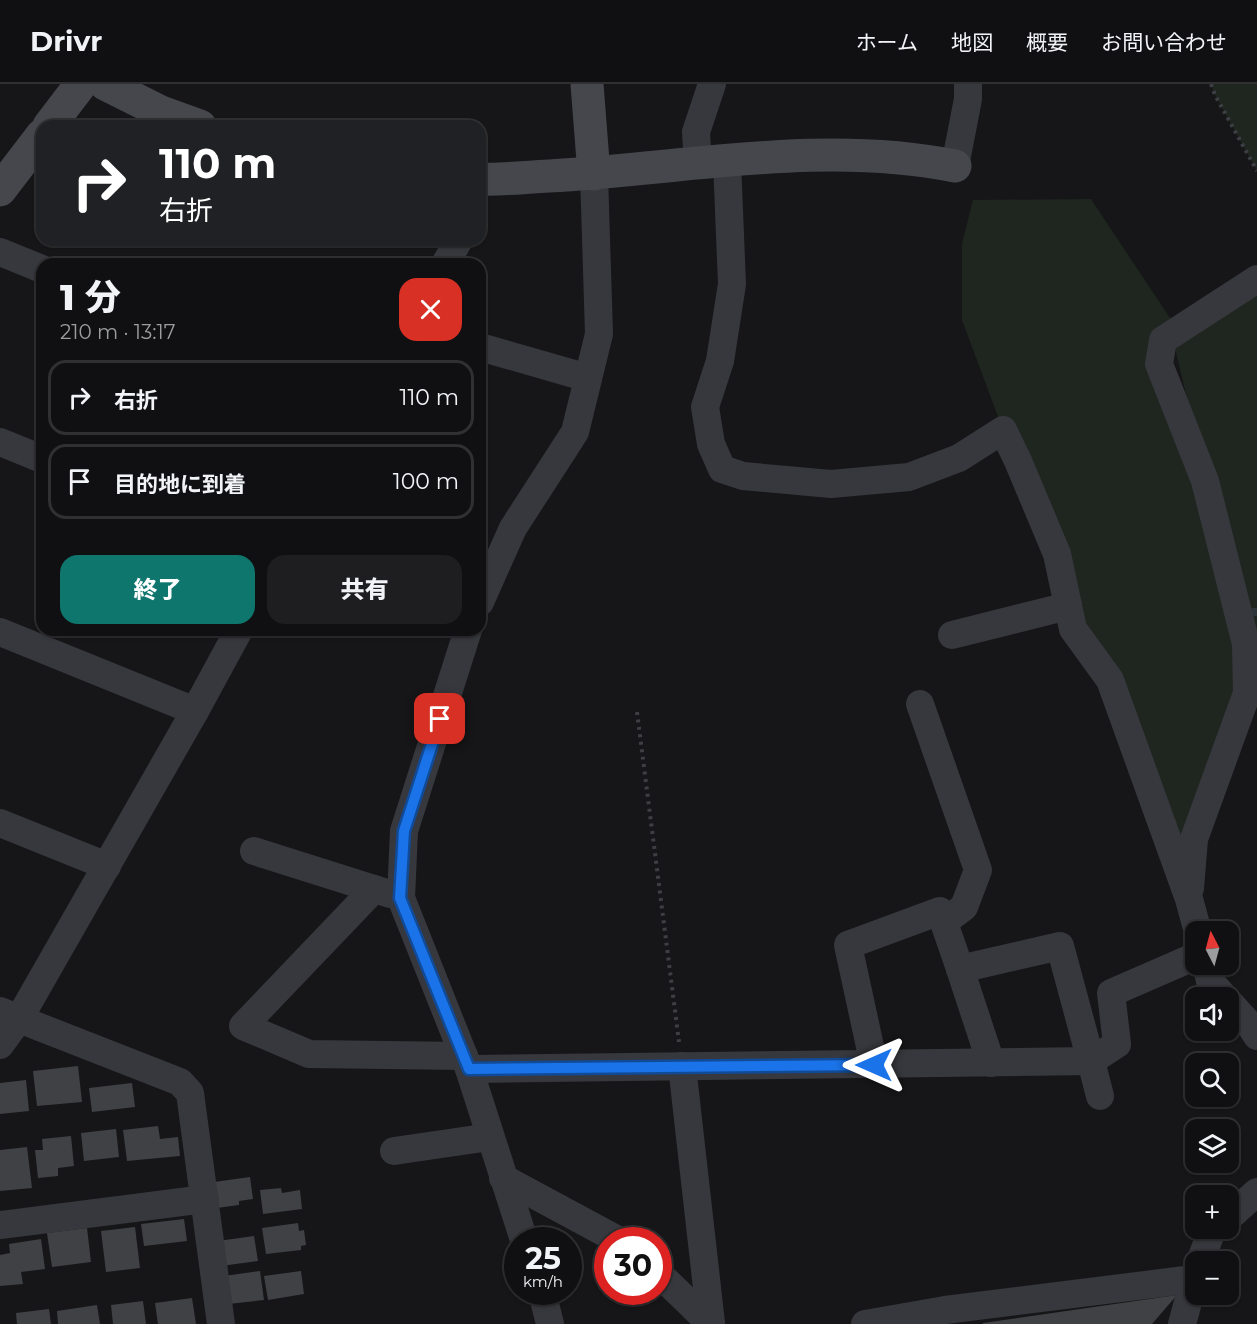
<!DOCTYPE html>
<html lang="ja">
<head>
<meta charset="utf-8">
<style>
	:root { --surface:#101012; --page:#1e1e20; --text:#f1f3f6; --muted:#9c9d9f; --line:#303032; --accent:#0f766e }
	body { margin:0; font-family:Montserrat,"Noto Sans JP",sans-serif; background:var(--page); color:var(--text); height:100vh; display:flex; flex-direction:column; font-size:22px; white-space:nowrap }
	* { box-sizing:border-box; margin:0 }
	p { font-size:20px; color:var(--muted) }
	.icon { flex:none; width:33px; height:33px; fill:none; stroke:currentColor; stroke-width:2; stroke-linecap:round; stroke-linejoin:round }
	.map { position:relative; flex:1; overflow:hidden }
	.details { position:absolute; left:36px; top:174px; width:450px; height:378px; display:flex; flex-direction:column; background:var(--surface); border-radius:18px; box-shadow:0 2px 4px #0004,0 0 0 2px var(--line) }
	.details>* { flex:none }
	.top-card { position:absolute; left:36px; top:36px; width:450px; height:126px; border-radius:18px; box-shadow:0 2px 4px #0004,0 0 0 2px var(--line); background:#202124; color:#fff; overflow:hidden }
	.needle { width:39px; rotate:354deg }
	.fabs { position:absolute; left:1185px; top:837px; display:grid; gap:12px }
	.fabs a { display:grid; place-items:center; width:54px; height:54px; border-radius:12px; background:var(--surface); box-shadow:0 2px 4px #0004,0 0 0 2px var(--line); font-size:30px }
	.speed { position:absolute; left:504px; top:1143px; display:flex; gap:12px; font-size:30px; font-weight:700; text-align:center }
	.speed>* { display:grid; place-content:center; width:78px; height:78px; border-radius:50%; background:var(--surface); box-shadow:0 2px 4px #0004,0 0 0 2px var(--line); line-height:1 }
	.speed small { font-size:15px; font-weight:400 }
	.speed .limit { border:9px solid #d22; background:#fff; color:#111 }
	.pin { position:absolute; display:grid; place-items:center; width:51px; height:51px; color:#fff; margin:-26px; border-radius:12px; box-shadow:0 3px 9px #0006 }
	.me { position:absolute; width:66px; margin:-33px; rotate:270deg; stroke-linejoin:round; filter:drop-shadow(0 0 4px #0008) }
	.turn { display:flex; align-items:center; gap:21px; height:126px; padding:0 24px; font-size:27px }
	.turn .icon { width:78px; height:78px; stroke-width:2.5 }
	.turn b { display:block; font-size:42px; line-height:51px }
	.round { display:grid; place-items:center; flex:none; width:63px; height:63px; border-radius:18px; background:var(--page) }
	.summary { display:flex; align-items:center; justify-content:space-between; height:102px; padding:0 24px }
	h1 { font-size:36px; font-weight:800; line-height:45px }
	.primary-button { display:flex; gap:12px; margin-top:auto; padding:12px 24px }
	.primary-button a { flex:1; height:69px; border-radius:18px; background:var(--accent); color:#fff; font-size:24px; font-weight:800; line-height:69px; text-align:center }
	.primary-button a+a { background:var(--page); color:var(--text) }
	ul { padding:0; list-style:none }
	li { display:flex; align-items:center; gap:18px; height:75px; margin:0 12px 9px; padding:0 12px; border:3px solid var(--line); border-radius:18px }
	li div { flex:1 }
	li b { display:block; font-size:22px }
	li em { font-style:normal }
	header { display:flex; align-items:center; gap:36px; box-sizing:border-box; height:84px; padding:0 30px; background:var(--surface); border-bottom:2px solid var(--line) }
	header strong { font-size:28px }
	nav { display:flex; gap:33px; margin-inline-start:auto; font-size:21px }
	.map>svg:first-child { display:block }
	.green { fill:#1e261f }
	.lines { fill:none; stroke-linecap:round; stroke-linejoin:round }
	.stream { stroke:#2c353c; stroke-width:8 }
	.building { fill:#404145 }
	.path { stroke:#3d3f44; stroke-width:4; stroke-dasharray:3 4.5; stroke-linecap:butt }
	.street { stroke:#37383d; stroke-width:28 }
	.secondary { stroke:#45474d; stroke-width:33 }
	.route-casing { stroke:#114b97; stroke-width:15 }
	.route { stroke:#1a73e8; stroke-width:10 }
</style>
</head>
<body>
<header>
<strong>Drivr</strong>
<nav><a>ホーム</a><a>地図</a><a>概要</a><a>お問い合わせ</a></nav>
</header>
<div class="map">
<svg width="1257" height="1240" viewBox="0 0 1257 1240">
	<rect width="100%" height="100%" fill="#161618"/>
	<g class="green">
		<path d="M1211 0H1257V87L1215 11Z"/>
		<path d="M1091 115 1178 246 1163 256 1226 478 1175 264 1257 201V555L1189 815 1003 346 962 236V160L973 116Z"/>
	</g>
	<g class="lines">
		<path class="stream" d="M1254 528H1257"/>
	</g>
	<g class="building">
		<path d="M78 982 82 1018 37 1022 33 987Z"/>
		<path d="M26 996 29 1027 0 1030V999Z"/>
		<path d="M132 999 135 1023 92 1028 89 1004Z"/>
		<path d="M158 1042 160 1055 178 1053 180 1072 127 1077 123 1046Z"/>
		<path d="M116 1045 119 1073 84 1077 81 1049Z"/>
		<path d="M71 1052 74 1082 58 1084V1092L38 1094 35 1066H43L42 1055Z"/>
		<path d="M27 1063 32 1104 0 1107V1066Z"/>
		<path d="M250 1093 253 1115 239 1117V1121L217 1124 214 1098Z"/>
		<path d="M281 1104 282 1109 300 1106 302 1125 263 1130 260 1106Z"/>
		<path d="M184 1135 187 1157 144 1162 141 1140Z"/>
		<path d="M298 1139 299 1147 304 1146 306 1161 301 1162V1166L266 1170 262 1144Z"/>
		<path d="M135 1143 140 1184 106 1188 101 1147Z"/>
		<path d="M87 1144 91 1178 52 1183 47 1149Z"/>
		<path d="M254 1152 258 1177 221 1182 218 1157Z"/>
		<path d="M41 1155 45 1185 21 1188 23 1200 0 1202V1171L10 1169 9 1160Z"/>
		<path d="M260 1187 264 1216 228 1220 224 1192Z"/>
		<path d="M301 1187 304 1210 268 1216 264 1192Z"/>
		<path d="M1177 1211 1152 1240H983V1239Z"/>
		<path d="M192 1214 196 1240H158L155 1219Z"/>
		<path d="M143 1217 146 1240H113L111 1221Z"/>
		<path d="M97 1221 100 1240H58L57 1227Z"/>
		<path d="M49 1225 51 1240H17L16 1229Z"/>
	</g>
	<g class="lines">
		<g class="path">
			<path d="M1211 0 1215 11 1257 87"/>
			<path d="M637 628 679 958"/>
		</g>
		<g class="street">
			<path d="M727 78 732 200 720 277 705 323 711 360 722 385 743 392 831 400 909 393 959 374 1003 346 1018 377 1057 470 1073 545 1110 596 1189 815 1198 848"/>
			<path d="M698 81 696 48 712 0"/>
			<path d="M955 82 968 15V0"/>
			<path d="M0 168 42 185"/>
			<path d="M445 180 459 156"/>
			<path d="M480 263 588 294"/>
			<path d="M0 358 42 375"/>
			<path d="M480 518 513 444 575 348 599 250 594 90"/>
			<path d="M468 546 404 747 401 814 469 985 524 1156"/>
			<path d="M0 548 195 627"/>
			<path d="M952 551 1068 522"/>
			<path d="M920 620 978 786 964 823 944 838"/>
			<path d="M0 739 107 782"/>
			<path d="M254 767 390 810"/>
			<path d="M1190 804 1194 755 1247 609 1246 560 1205 397 1159 280 1163 256 1257 195"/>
			<path d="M374 805 243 942 309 970 464 972"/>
			<path d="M1206 880 1210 897 1225 914"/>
			<path d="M960 885 991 979"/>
			<path d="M1228 917 1250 941 1257 952"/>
			<path d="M0 927 19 935 195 627 239 546"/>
			<path d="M0 961 19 935 180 998 190 1009 221 1240"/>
			<path d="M682 982 711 1239"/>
			<path d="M469 985 1091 977 1060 862 960 885 940 827 848 861 874 981"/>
			<path d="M1100 1012 1091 977 1117 960 1111 909 1196 872"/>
			<path d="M394 1067 490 1053"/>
			<path d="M503 1094 618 1156"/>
			<path d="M1228 1134 1257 1108"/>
			<path d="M0 1141 205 1115"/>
			<path d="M1200 1178 1211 1149 1216 1144"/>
			<path d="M658 1189 711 1240"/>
			<path d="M542 1208 550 1240"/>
			<path d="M865 1240 945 1226 1193 1195"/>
			<path d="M1182 1240 1196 1189"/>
		</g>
		<g class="secondary">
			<path d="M105 0 161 28 200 42"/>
			<path d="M587 0 594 90"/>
			<path d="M49 42 81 0"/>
			<path d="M480 95C503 96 526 93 549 92 683 85 821 55 955 82"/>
			<path d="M0 106 42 51"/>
		</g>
	</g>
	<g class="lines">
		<g class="route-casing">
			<path id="route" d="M440 635 404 747 400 814 469 985 874 981"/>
		</g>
		<use href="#route" class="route"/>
	</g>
</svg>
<div class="fabs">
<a><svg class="needle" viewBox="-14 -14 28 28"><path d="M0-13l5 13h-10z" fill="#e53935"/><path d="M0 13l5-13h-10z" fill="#9c9d9f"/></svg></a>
<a><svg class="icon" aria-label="sound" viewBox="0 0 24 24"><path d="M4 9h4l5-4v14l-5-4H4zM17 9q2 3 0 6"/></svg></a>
<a><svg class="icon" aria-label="search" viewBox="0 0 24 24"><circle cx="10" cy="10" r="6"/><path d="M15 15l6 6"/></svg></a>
<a><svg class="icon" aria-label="layers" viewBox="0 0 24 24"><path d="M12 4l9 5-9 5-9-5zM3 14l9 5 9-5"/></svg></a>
<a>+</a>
<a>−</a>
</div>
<div class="speed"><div>25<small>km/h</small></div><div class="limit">30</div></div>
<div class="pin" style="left:440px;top:635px;background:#d93025"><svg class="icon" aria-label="arrive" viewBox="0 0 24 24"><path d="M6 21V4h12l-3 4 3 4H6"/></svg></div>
<svg class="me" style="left:874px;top:981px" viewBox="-20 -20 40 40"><path d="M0-17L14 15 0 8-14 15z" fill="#1a73e8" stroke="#fff" stroke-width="4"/></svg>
<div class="top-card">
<div class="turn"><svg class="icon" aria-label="right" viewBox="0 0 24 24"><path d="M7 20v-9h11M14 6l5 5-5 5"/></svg><div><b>110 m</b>右折</div></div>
</div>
<section class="details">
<div class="summary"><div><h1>1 分</h1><p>210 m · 13:17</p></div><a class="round" style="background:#d93025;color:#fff"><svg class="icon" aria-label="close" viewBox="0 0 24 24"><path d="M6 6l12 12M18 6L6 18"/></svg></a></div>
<ul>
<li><svg class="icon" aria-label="right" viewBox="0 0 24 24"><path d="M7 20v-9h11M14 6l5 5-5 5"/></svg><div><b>右折</b></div><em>110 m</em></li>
<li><svg class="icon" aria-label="arrive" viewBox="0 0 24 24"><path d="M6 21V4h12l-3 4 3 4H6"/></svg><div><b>目的地に到着</b></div><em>100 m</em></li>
</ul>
<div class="primary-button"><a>終了</a><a>共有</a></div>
</section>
</div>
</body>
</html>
